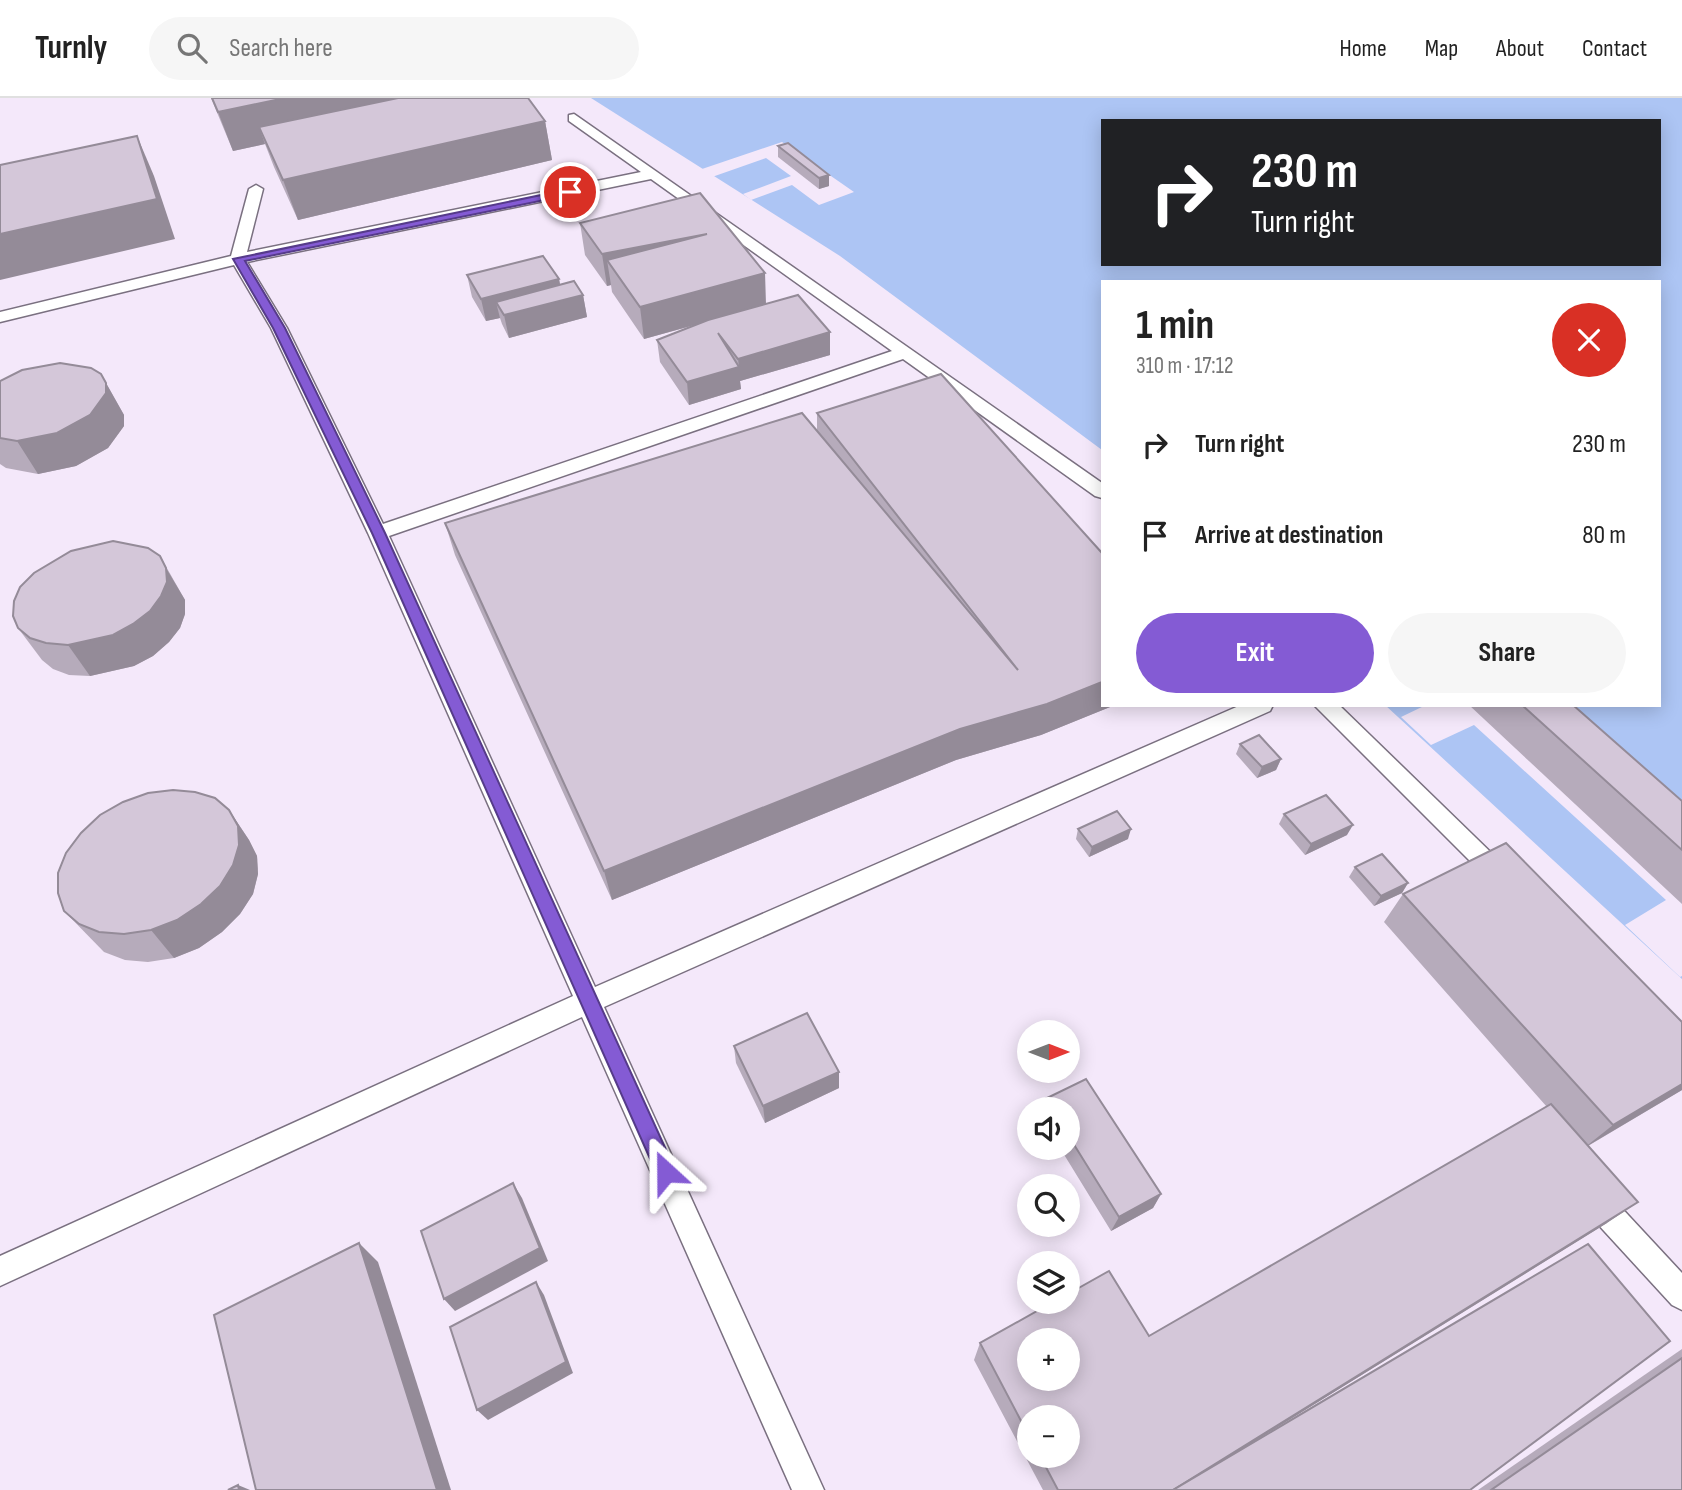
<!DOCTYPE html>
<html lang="en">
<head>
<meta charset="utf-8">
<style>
	:root { --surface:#fff; --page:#f6f6f6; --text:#222; --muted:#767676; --line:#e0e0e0; --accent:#845bd4 }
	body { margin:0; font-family:"Sofia Sans Condensed",sans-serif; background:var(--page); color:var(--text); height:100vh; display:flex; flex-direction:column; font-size:26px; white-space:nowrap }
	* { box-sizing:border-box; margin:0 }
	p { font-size:23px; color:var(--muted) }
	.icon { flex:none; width:38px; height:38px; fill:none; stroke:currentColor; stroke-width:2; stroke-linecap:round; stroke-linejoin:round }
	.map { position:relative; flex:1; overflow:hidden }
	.sheet { position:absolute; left:1101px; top:182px; width:560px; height:427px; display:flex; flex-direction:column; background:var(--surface); border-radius:0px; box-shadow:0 4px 18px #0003 }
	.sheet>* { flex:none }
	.top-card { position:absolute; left:1101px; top:21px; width:560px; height:147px; border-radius:0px; box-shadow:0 4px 18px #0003; background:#202124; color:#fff; overflow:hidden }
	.needle { width:46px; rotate:90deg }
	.fabs { position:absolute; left:1017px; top:922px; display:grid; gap:14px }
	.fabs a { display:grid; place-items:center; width:63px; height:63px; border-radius:50%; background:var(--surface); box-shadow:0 4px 18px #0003; font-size:35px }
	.pin { position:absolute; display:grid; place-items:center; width:60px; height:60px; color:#fff; margin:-30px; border:4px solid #fff; border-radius:50%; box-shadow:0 2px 7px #0007 }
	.me { position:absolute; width:77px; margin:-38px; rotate:336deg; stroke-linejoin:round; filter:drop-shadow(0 0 5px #0008) }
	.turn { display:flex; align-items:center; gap:24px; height:147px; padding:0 35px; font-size:32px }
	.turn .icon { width:91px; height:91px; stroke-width:2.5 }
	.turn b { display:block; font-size:49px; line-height:60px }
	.round { display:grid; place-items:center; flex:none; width:74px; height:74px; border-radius:37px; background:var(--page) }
	.overview { display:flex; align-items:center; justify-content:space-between; height:119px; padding:0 35px }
	h1 { font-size:42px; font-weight:700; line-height:52px }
	.button { display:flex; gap:14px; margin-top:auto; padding:14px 35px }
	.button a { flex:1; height:80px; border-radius:42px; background:var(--accent); color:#fff; font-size:28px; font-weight:700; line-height:80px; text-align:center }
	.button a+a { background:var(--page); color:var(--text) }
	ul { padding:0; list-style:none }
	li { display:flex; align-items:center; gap:21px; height:91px; padding:0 35px }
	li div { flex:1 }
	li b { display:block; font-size:26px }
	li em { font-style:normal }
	header { display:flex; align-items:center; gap:42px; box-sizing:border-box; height:98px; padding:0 35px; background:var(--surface); border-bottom:2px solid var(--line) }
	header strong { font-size:33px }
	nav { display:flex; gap:38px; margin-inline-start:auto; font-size:24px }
	.search { width:490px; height:63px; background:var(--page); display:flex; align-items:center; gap:18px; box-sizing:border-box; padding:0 24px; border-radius:38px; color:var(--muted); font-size:26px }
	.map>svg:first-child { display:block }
	.water { fill:#adc5f4; fill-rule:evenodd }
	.pier { fill:#f4e8fa }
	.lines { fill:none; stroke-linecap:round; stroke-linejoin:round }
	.service-casing { stroke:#7a7080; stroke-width:3 }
	.service { fill:#fff; fill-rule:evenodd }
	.wall { fill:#b6abbb; fill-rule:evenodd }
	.shaded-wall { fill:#948b98 }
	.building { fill:#d4c7d9; stroke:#948b98; stroke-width:2; fill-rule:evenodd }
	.route { fill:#845bd4; stroke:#563b8a; stroke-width:2 }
</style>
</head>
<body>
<header>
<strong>Turnly</strong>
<div class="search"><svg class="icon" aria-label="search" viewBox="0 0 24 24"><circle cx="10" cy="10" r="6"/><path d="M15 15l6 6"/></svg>Search here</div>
<nav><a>Home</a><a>Map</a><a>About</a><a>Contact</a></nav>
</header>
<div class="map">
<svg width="1682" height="1392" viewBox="0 0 1682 1392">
	<rect width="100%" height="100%" fill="#f4e8fa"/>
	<path class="water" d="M591 0H1682V881L1385 607H1659V184H1102V352L840 158ZM1102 23H1659V166H1102Z"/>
	<g class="pier">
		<path d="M782 44 854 94 819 107 792 87 751 102 743 96 791 78 766 60 712 79 702 71Z"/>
		<path d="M1426 607H1532L1682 738V878L1680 879 1625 827 1666 802 1474 627 1431 647 1401 619Z"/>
	</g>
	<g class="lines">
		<g class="service-casing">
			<g id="service">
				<path d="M574 16 1102 385V400L1095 398 903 261 389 438 595 889 1241 607H1273L1270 613 604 909 824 1392H792L582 919 0 1188V1158L573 898 368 435 271 230 234 167 0 224V214L231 158 249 91 256 87 263 91 247 154 641 74 569 23V17ZM651 81 892 253 383 426 287 230 247 164Z"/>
				<path d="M1314 607H1339L1508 771 1512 778 1508 785 1500 788 1492 785Z"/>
				<path d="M1593 1086 1603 1090 1682 1175V1212L1672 1207 1583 1110 1579 1100 1583 1090Z"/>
			</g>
		</g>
		<use href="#service" class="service"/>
	</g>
	<g class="wall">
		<path d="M211 0 545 23 552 62 298 122 274 69 265 46 233 53Z"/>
		<path d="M778 48 829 77V88L819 91 778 59Z"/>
		<path d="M580 125 830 234V257L740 283 741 291 689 307 660 264 657 242 695 227 644 241 612 194 611 187 607 188 585 157Z"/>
		<path d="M467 177 559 181 560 187 583 197 587 219 509 240 502 226 500 220 486 223 472 199Z"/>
		<path d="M0 283 106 285 124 317V328L108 350 76 368 38 376 6 370 0 366Z"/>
		<path d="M817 315 1102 607H1115L1041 637 956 662 612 802 455 457 445 425 817 332Z"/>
		<path d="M160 458 185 502V516L180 530 169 544 153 558 134 568 90 578 69 577 53 571 42 562 18 530Z"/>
		<path d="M1469 607H1573L1682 703V806Z"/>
		<path d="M1240 646 1281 661 1276 672 1257 680 1236 656Z"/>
		<path d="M229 712 249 742 257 758 258 776 253 796 240 816 222 834 199 850 174 860 148 864 125 862 104 854 64 813Z"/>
		<path d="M1284 716 1347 737 1305 757 1279 726Z"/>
		<path d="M1078 731 1128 741 1089 759 1076 741Z"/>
		<path d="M1355 769 1408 785 1402 795 1374 808 1349 779Z"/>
		<path d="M1403 796 1682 992 1588 1048 1607 1125 1242 1351 1470 1392H1043L974 1262 980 1245 1149 1238 1547 1009 1384 824ZM1029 1320 1068 1358H1029Z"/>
		<path d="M734 948 839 990 765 1025 736 965Z"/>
		<path d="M1086 981 1161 1096 1153 1110 1111 1133 1060 1050H1068V1012H1042L1045 1001Z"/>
		<path d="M1682 1251V1392H1478Z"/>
	</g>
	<g class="shaded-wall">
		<path d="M285 0H506L259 29 265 46 233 53 218 14Z"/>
		<path d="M545 23 552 62 298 122 283 82Z"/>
		<path d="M137 38 154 78 175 141 0 182V136Z"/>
		<path d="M829 77V88L819 91V80Z"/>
		<path d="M707 136 607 162 611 187 607 188 602 156Z"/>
		<path d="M765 175 766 207 644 241 640 209Z"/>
		<path d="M559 181 563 202 583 197 587 219 509 240 504 217 496 204 500 220 486 223 481 201Z"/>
		<path d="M830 234V257L740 283 741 291 689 307 687 284 739 269 738 261Z"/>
		<path d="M106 285 124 317V328L108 350 76 368 38 376 17 343Z"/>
		<path d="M166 470 185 502V516L180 530 169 544 153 558 134 568 90 578 68 547Z"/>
		<path d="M1102 584V607H1115L1041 637 956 662 612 802 604 773 960 631Z"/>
		<path d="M1281 661 1276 672 1257 680 1262 669Z"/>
		<path d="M229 712 249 742 257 758 258 776 253 796 240 816 222 834 199 850 174 860 151 832Z"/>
		<path d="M1353 727 1347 737 1305 757 1311 746Z"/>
		<path d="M1131 731 1128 741 1089 759 1092 749Z"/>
		<path d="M1408 785 1402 795 1374 808 1381 798Z"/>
		<path d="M839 974V990L765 1025 763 1008Z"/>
		<path d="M1682 986V992L1584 1050 1613 1027Z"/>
		<path d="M513 1085 522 1100 548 1163 455 1213 444 1201Z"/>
		<path d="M1161 1096 1153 1110 1111 1133 1119 1119Z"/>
		<path d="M1638 1104 1607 1125 1176 1392H1173Z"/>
		<path d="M359 1145 378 1164 451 1392H437Z"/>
		<path d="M536 1184 544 1197 573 1275 488 1322 477 1312Z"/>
		<path d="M238 1387 250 1392H239Z"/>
	</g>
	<g class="building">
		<path d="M212 0H285L218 14Z"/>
		<path d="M398 0H528L545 23 283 82 259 29Z"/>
		<path d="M137 38 157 101 0 136V67Z"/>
		<path d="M788 45 829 77 819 80 778 48Z"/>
		<path d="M700 95 765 175 640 209 607 162 707 136 602 156 580 125Z"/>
		<path d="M543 158 559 181 481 201 467 177Z"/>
		<path d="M574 183 583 197 504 217 496 204Z"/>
		<path d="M798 197 830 234 738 261 718 235 739 269 687 284 657 242 708 222Z"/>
		<path d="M60 265 91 270 101 276 106 285V295L90 317 57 335 17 343 0 340V283L22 272Z"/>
		<path d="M941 276 1102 455V584L1047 606 960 631 604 773 445 425 802 315 1018 572 817 315Z"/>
		<path d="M113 443 148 450 160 458 166 470 167 484 161 498 150 513 133 526 113 537 68 547 46 545 30 540 18 530 13 518 14 503 20 489 34 475 71 453Z"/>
		<path d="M1522 607H1573L1682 703V752Z"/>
		<path d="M1259 637 1281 661 1262 669 1240 646Z"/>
		<path d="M173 692 195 694 215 700 229 712 238 728 239 747 233 767 220 788 201 806 177 822 151 832 124 836 99 834 79 826 64 813 58 795V775L66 755 81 735 100 717 123 704 148 695Z"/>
		<path d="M1326 697 1353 727 1311 746 1284 716Z"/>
		<path d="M1117 713 1131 731 1092 749 1078 731Z"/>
		<path d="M1506 745 1682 924V986L1613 1027 1403 796Z"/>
		<path d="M1382 756 1408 785 1381 798 1355 769Z"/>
		<path d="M807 915 839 974 763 1008 734 948Z"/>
		<path d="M1086 981 1161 1096 1119 1119 1068 1037V1012H1051L1045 1001Z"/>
		<path d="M1551 1006 1638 1104 1173 1392H1058L1040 1358H1068V1320H1029V1338L980 1245 1053 1204H1068V1196L1109 1173 1149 1238ZM1029 1242H1068V1281H1029Z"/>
		<path d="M513 1085 540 1150 444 1201 421 1133Z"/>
		<path d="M359 1145 437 1392H256L214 1217Z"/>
		<path d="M1588 1146 1670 1243 1470 1392H1173Z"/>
		<path d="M536 1184 566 1264 477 1312 450 1229Z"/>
		<path d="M1682 1260V1392H1491Z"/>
		<path d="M238 1387 239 1392H228Z"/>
	</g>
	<path class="route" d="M570 91 574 92V96L245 163 285 230 385 435 673 1067 676 1074 673 1081 666 1084 659 1081 372 435 273 230 233 161Z"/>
</svg>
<div class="fabs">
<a><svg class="needle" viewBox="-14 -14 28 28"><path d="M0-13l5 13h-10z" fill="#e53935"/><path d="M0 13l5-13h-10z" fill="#767676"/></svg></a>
<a><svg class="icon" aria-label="sound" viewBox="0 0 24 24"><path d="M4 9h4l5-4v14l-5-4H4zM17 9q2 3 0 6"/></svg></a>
<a><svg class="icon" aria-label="search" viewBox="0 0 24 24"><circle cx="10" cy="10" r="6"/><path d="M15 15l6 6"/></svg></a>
<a><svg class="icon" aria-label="layers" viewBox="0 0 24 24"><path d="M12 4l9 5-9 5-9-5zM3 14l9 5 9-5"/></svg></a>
<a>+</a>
<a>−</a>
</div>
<div class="pin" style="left:570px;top:94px;background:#d93025"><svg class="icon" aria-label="arrive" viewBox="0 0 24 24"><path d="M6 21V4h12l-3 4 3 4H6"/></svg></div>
<svg class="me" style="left:666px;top:1074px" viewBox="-20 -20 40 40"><path d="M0-17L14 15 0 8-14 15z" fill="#845bd4" stroke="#fff" stroke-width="4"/></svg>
<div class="top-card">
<div class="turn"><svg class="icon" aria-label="right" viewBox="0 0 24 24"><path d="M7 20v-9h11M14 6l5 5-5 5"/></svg><div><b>230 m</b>Turn right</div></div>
</div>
<section class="sheet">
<div class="overview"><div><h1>1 min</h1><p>310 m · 17:12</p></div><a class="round" style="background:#d93025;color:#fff"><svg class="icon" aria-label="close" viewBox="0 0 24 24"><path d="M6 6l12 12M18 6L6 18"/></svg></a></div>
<ul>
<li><svg class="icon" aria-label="right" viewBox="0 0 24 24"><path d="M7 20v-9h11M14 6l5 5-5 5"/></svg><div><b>Turn right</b></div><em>230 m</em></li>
<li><svg class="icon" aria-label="arrive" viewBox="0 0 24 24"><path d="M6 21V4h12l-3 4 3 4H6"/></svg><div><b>Arrive at destination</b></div><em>80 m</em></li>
</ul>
<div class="button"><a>Exit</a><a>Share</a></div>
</section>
</div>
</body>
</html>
